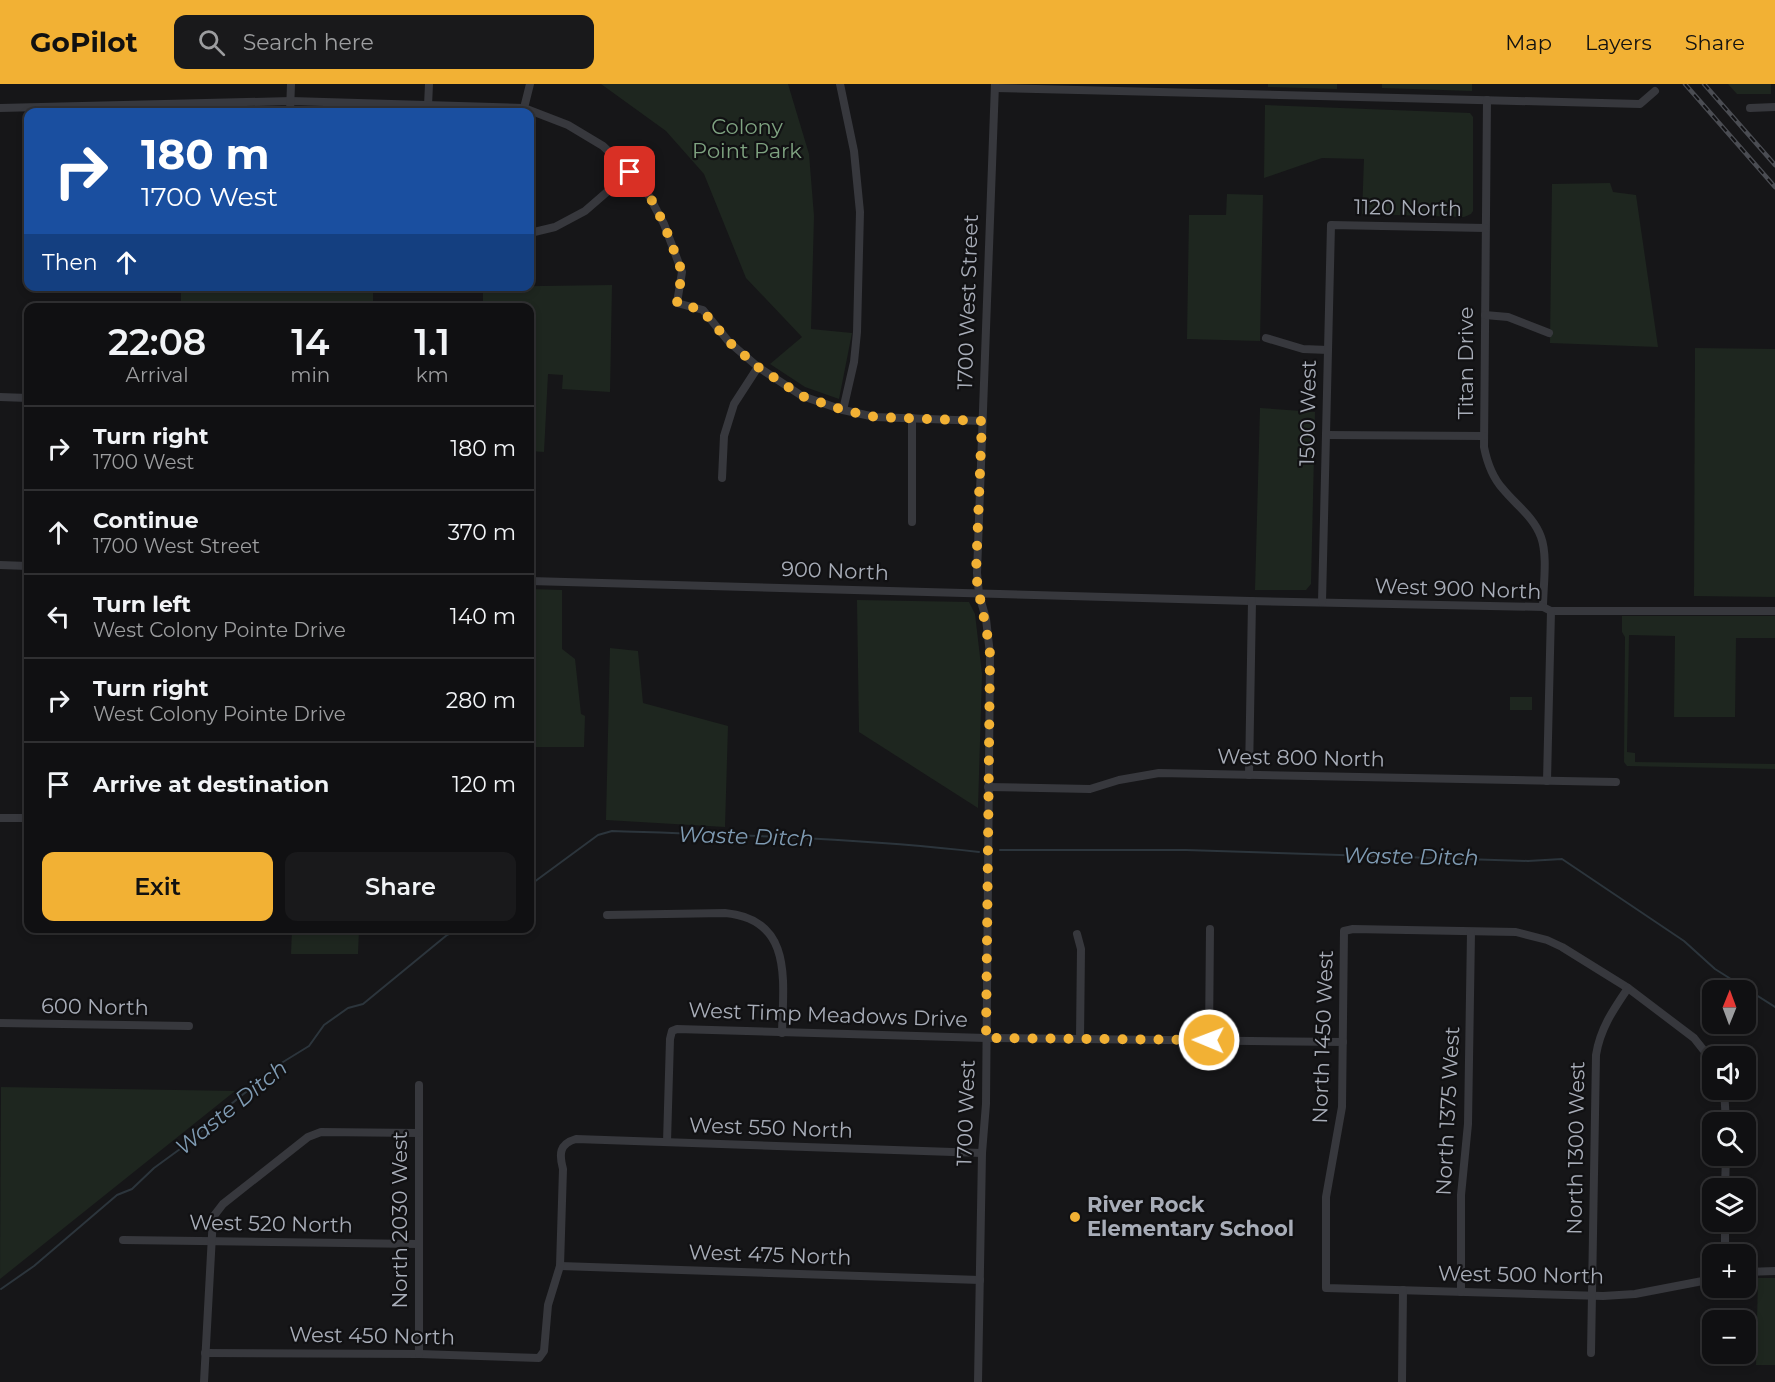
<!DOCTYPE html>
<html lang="en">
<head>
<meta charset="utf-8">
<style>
	:root { --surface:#101012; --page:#19191b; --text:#f1f3f6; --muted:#9c9d9f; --line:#303032; --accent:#f2b134 }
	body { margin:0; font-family:Montserrat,sans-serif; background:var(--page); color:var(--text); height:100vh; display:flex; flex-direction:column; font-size:22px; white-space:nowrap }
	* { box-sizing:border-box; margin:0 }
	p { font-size:20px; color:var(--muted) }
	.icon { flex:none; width:33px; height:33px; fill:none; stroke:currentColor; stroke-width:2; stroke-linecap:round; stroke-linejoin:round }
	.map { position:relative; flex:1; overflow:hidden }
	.sheet { position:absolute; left:24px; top:219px; width:510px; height:630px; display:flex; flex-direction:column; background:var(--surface); border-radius:12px; box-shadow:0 3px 9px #0003,0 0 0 2px var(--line) }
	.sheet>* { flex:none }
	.hud { position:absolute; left:24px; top:24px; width:510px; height:183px; border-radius:12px; box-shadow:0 3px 9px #0003,0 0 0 2px var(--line); background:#1a4fa0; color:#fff; overflow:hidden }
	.needle { width:39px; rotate:1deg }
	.buttons { position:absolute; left:1702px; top:896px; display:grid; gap:12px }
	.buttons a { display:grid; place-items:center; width:54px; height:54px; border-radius:12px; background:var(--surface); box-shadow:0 3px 9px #0003,0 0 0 2px var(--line); font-size:30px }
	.pin { position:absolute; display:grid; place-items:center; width:51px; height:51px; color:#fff; margin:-26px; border-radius:12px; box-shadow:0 3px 9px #0006 }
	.me { position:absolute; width:66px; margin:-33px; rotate:271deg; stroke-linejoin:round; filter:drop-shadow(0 0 4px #0008) }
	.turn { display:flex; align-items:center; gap:21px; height:126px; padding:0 18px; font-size:27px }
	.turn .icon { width:78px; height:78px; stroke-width:2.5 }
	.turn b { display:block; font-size:42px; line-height:51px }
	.then { display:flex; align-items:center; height:57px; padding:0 18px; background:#0003; gap:12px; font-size:22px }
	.eta { display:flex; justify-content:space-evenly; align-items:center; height:102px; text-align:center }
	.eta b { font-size:36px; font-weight:600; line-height:42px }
	.cta { display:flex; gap:12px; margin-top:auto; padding:12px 18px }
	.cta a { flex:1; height:69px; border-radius:12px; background:var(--accent); color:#111; font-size:24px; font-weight:600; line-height:69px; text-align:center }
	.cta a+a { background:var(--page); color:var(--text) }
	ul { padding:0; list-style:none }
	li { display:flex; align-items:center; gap:18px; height:84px; padding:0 18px; border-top:2px solid var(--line) }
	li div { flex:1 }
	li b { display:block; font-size:22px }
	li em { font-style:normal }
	header { display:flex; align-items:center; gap:36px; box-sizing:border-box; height:84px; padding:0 30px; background:var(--accent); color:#111 }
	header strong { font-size:28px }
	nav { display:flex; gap:33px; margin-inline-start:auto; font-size:21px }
	.search { width:420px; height:54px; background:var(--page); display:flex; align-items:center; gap:15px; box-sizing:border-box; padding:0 21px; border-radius:12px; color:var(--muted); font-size:22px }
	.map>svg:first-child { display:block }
	.green { fill:#1e261f }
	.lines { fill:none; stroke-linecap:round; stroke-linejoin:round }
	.stream { stroke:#2c353c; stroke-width:2 }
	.street { stroke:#37383d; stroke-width:8 }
	.rail-casing { stroke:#4a4c52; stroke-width:4.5 }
	.rail { stroke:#111113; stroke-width:2; stroke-dasharray:7; stroke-linecap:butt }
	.route { stroke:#f2b134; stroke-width:10; stroke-dasharray:0 18 }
	.poi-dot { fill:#f2b134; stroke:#111113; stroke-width:2 }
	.labels { text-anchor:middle; stroke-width:4.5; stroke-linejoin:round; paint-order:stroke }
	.park-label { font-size:21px; fill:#7fa381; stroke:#111113 }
	.street-label { font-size:21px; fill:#a8adb8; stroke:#111113 }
	.poi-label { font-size:21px; font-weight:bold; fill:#a8adb8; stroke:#111113; text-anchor:start }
	.water-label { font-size:22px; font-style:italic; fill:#7f9bb3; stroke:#111113 }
</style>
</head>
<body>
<header>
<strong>GoPilot</strong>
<div class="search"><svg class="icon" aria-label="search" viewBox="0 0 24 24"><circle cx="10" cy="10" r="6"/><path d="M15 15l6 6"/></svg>Search here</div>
<nav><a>Map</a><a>Layers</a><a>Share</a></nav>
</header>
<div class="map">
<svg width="1775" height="1298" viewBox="0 0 1775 1298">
	<rect width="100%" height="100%" fill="#161618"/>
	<g class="green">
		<path d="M601 0H788L809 70 814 132 811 245 852 249 839 315 805 303 770 280 802 253 746 194 704 90 666 47Z"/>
		<path d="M1268 0H1337V5L1268 3Z"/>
		<path d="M1382 0H1472V7L1382 4Z"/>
		<path d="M1728 0H1771V10H1737Z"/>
		<path d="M1265 21 1470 29 1473 33V127L1471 130 1464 133 1362 130 1364 75 1322 74 1264 94Z"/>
		<path d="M1610 99 1613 108 1636 111 1658 263 1550 259 1552 100Z"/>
		<path d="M1227 110 1263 111 1260 257 1187 255 1189 131H1226Z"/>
		<path d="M612 201 610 308 562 305 563 291 548 290 544 368 530 367V224L483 223V203Z"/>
		<path d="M181 203H373V223L240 224 181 221Z"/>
		<path d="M1695 264 1775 265V513L1694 512Z"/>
		<path d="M1260 324 1315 328 1311 500 1306 506H1255Z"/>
		<path d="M530 505 562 506V565L575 575 581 630 585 632 584 663H530Z"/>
		<path d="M857 516 969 518 975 530 982 590 978 724 859 648Z"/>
		<path d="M1622 532H1775V554H1736L1735 633H1674L1675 552 1629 551 1627 668 1635 669V678L1775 680V685L1627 682 1624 678 1625 553 1622 548Z"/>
		<path d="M610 564 638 567 643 619 728 642 725 743 606 736Z"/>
		<rect x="1510" y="613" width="22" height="13"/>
		<path d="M292 845H359L358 870H291Z"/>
		<path d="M1 1003 235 1007 0 1195Z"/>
		<path d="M1758 1194H1775V1281H1756Z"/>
	</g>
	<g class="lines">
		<g class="stream">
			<path d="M1000 766H1186L1528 777 1562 775 1684 857 1715 885 1775 923"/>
			<path d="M530 801 598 751 612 747C734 751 857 754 979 768"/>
			<path d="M1 1205 34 1182 117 1111 132 1105 154 1084 191 1057 220 1029 283 978 309 962 324 941 348 924 363 920 447 851 461 844"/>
		</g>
		<g class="street">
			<path d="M840 0 854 67 860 128 857 248 854 278 843 326"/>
			<path d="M995 4 1640 20 1655 7"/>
			<path d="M1487 16 1484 363C1487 378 1492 393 1503 405 1516 421 1534 433 1541 453 1548 472 1543 503 1543 523"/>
			<path d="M428 22 429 0"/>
			<path d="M0 24 291 17 524 24 568 41 603 62 630 88 649 112 664 140 682 188 677 219 703 226 729 258 758 283 802 312 843 326 875 333 982 337"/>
			<path d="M524 24 530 0"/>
			<path d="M1750 24 1775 23"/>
			<path d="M290 28 291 0"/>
			<path d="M530 149 555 143 585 127 630 88"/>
			<path d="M190 224V222"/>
			<path d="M1485 231 1508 233 1549 249"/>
			<path d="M1266 254 1303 265 1328 266"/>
			<path d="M0 313 28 314"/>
			<path d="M1326 351 1484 352"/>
			<path d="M722 394 724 352 734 320 758 283"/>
			<path d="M912 438V334"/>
			<path d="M0 481 28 482"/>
			<path d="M530 497 1250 517 1543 523 1551 527H1775"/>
			<path d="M1322 518 1331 141 1485 144"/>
			<path d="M1249 691 1252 517"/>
			<path d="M1547 697 1551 527"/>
			<path d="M988 703 1090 705 1119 696 1159 689 1616 698"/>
			<path d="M0 734H28"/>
			<path d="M607 831 725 829C794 835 783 898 782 949"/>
			<path d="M1077 850 1081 865 1080 955"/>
			<path d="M0 939 189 942"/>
			<path d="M1209 956 1210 845"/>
			<path d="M1713 978 1694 954 1628 904 1562 863 1547 856 1516 848 1353 845 1344 847 1342 1023 1326 1113V1204L1603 1212 1635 1210 1713 1195"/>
			<path d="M1724 1005 1726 1038"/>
			<path d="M667 1058 670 955 672 947 677 945 986 954 1343 958"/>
			<path d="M1725 1104 1726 1071"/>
			<path d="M123 1156 418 1160"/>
			<path d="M1725 1170V1137"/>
			<path d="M560 1182 980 1196"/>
			<path d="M1746 1188 1775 1187"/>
			<path d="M1461 1208V1111L1468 1040 1471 848"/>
			<path d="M205 1269 419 1270 539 1274 544 1267 548 1221 560 1182 563 1085C559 1070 559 1060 576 1055L982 1069"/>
			<path d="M1591 1269 1596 971C1600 945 1613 926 1628 904"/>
			<path d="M419 1270V1001"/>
			<path d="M204 1298 213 1133 223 1120 308 1053 321 1048 418 1049"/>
			<path d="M978 1298 982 1069 986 1020 990 570 986 535 979 510 977 489 995 0"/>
			<path d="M1402 1298 1403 1206"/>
		</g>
		<g class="rail-casing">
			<g id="rail">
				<path d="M1685 0 1775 103"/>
				<path d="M1704 0 1775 81"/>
			</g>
		</g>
		<use href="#rail" class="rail"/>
	</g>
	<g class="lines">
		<path class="route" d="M630 88 649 111 664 140 682 188 677 219 702 226 729 258 758 283 802 312 843 326 875 333 982 337 976 489C979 516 987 542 990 570L986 954 1209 956"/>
	</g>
	<circle class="poi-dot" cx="1075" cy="1133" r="6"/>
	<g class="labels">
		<g class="park-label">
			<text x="747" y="50">Colony<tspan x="747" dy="24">Point Park</tspan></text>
		</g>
		<g class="street-label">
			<text transform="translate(1408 124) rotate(1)" y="7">1120 North</text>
			<text transform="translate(968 218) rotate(-88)" y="7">1700 West Street</text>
			<text transform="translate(1466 279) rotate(-90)" y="7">Titan Drive</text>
			<text transform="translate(1308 329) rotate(-89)" y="7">1500 West</text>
			<text transform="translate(835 487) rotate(2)" y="7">900 North</text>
			<text transform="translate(1458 505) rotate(2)" y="7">West 900 North</text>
			<text transform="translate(1301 674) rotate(1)" y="7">West 800 North</text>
			<text transform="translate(95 923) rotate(1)" y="7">600 North</text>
			<text transform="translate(828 931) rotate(2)" y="7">West Timp Meadows Drive</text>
			<text transform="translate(1323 953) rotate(-88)" y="7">North 1450 West</text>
			<text transform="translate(1448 1027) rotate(-87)" y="7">North 1375 West</text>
			<text transform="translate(966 1029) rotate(-88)" y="7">1700 West</text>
			<text transform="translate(771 1044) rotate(2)" y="7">West 550 North</text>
			<text transform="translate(1576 1064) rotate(-89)" y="7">North 1300 West</text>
			<text transform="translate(400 1136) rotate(-90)" y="7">North 2030 West</text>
			<text transform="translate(271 1140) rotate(1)" y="7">West 520 North</text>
			<text transform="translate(770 1171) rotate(2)" y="7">West 475 North</text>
			<text transform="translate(1521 1191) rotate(1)" y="7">West 500 North</text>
			<text transform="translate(372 1252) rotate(1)" y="7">West 450 North</text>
		</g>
		<g class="poi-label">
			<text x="1087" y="1128">River Rock<tspan x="1087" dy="24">Elementary School</tspan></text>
		</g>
		<g class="water-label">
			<text transform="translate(746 752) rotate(2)" y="8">Waste Ditch</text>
			<text transform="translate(1411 772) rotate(1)" y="8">Waste Ditch</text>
			<text transform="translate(231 1023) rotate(-39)" y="8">Waste Ditch</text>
		</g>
	</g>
</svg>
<div class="buttons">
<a><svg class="needle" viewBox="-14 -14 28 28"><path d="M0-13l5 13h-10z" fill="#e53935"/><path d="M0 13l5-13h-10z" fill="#9c9d9f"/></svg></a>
<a><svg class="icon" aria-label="sound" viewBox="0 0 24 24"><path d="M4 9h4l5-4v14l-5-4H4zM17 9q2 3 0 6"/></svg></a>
<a><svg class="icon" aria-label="search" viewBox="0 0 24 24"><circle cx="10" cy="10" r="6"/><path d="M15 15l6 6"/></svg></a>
<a><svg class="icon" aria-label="layers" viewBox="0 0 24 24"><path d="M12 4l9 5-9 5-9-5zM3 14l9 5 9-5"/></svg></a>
<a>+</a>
<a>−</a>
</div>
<div class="pin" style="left:630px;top:88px;background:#d93025"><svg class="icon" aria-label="arrive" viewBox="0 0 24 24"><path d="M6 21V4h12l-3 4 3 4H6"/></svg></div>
<svg class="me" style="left:1209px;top:956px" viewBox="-20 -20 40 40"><circle r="17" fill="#f2b134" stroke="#fff" stroke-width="3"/><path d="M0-11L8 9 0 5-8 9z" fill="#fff"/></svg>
<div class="hud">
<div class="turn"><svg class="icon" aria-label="right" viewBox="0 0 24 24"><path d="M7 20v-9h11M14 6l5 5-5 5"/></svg><div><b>180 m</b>1700 West</div></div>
<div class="then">Then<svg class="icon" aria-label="ahead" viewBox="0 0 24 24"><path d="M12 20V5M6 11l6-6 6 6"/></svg></div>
</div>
<section class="sheet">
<div class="eta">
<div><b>22:08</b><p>Arrival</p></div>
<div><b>14</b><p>min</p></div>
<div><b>1.1</b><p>km</p></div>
</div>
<ul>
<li><svg class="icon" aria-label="right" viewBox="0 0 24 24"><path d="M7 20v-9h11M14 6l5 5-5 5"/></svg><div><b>Turn right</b><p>1700 West</p></div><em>180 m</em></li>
<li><svg class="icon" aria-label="ahead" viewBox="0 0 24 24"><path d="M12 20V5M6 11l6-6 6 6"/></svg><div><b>Continue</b><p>1700 West Street</p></div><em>370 m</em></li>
<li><svg class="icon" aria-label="left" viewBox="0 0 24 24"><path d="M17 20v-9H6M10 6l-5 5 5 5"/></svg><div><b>Turn left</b><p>West Colony Pointe Drive</p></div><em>140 m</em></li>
<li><svg class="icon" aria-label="right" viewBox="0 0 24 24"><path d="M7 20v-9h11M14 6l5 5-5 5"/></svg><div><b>Turn right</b><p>West Colony Pointe Drive</p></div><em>280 m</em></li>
<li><svg class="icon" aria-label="arrive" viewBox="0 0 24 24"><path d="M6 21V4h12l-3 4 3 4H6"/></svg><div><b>Arrive at destination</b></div><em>120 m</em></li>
</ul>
<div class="cta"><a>Exit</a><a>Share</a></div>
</section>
</div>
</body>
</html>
